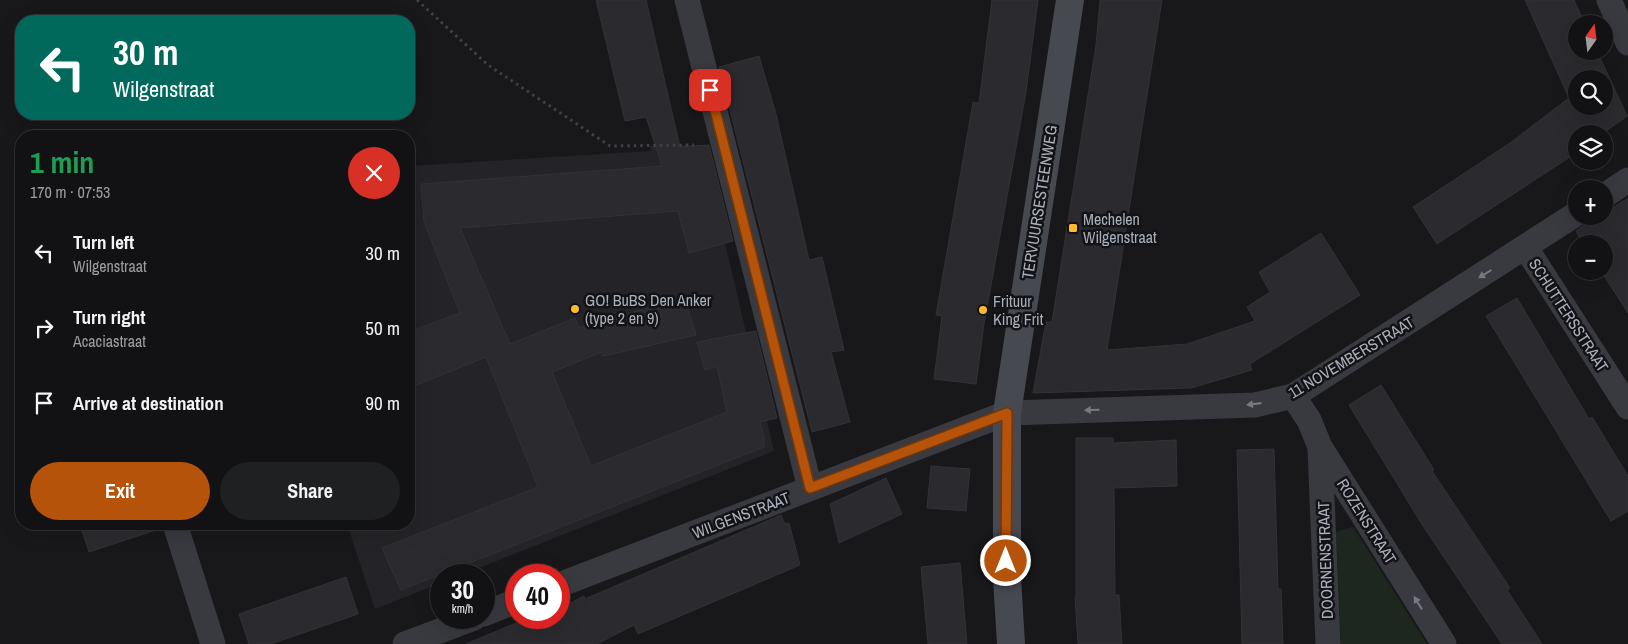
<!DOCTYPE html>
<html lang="en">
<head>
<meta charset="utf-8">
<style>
	:root { --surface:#121214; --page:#1f2022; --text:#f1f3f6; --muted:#9c9ea0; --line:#313234; --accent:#b45309 }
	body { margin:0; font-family:"Archivo Narrow",sans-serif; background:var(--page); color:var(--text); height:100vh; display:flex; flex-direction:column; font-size:19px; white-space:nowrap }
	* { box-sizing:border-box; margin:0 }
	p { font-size:16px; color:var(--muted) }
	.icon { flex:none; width:28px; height:28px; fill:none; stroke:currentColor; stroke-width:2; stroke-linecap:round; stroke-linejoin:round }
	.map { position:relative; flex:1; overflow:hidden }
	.side { position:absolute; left:15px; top:130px; width:400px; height:400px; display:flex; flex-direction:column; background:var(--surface); border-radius:20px; box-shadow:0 5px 20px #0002,0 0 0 1px var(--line) }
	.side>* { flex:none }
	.hud { position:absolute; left:15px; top:15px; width:400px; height:105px; border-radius:20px; box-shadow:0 5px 20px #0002,0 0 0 1px var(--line); background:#00695c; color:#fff; overflow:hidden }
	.needle { width:32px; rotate:14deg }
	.controls { position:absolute; left:1568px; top:15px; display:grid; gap:10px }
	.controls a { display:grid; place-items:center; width:45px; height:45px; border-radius:50%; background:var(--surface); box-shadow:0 5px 20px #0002,0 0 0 1px var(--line); font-size:25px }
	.speed { position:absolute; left:430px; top:564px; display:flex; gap:10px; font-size:25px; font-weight:700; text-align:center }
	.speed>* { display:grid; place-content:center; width:65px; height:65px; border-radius:50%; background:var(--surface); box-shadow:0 5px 20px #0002,0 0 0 1px var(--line); line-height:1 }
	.speed small { font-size:12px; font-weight:400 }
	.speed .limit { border:8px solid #d22; background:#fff; color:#111 }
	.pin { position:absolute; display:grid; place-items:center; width:42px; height:42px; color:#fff; margin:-21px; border-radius:10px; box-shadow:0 2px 8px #0006 }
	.me { position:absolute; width:55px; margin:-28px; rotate:0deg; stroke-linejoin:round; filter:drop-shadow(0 0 4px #0008) }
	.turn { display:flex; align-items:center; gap:18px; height:105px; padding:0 15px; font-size:22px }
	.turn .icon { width:65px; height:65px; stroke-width:2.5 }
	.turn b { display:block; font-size:35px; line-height:42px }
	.round { display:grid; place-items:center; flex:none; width:52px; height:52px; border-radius:26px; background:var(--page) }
	.summary { display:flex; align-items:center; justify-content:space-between; height:85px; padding:0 15px }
	h1 { font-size:30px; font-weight:700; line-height:38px; color:#1e9e55 }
	.action { display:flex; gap:10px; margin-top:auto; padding:10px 15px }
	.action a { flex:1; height:58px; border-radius:30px; background:var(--accent); color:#fff; font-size:20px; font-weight:700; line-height:58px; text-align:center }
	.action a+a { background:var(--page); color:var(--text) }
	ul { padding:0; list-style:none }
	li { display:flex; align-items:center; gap:15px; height:75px; padding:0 15px }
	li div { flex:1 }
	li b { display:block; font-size:19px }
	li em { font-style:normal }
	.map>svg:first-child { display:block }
	.built { fill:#242428 }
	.green { fill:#1e271f }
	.building { fill:#2b2b2f; stroke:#323237; fill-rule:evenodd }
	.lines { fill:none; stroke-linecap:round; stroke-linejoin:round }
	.path { stroke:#3f4148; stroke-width:3; stroke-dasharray:2.5 4; stroke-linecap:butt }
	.street { stroke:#393a40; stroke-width:25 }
	.secondary { stroke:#474951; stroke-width:28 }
	.oneway { fill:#777a84 }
	.route-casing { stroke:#753606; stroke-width:12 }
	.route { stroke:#b45309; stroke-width:9 }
	.poi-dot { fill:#ffba2c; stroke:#131316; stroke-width:2 }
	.labels { text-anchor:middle; stroke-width:5; stroke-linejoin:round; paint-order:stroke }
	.street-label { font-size:16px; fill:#a9afbc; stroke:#131316 }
	.poi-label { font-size:16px; fill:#a9afbc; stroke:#131316; text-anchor:start }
</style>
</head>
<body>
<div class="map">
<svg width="1628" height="644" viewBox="0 0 1628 644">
	<rect width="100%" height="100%" fill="#18181b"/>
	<path class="built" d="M702 145 774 451 461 575H441V583L375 609 347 524H409V166L651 151 650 146Z"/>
	<path class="green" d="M1353 527 1427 644H1341L1336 532Z"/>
	<g class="building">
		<path d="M596 0H646L680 147 709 145 733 241 689 253 678 211 460 228 510 344 575 318 579 328 684 297 696 335 603 356 602 352 552 372 591 466 727 412 717 366 705 370 697 342 756 331 777 418 760 422 764 437V447L401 590 382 548 538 487 486 357 409 388V332L460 313 424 222 421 184 662 166 646 117 625 121Z"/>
		<path d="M992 0H1038L1026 92 984 324 976 384 934 379 942 316 936 315 973 102 979 103Z"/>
		<path d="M1100 0H1162L1107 350 1187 344 1255 321 1247 307 1270 292 1259 272 1321 233 1360 295 1250 364 1252 370 1191 388 1033 393 1046 322H1052L1096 45Z"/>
		<path d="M1525 0H1574L1585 24H1576V51H1597L1627 116 1602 134H1576V153L1437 244 1413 207 1510 143 1569 98ZM1576 79H1604V106H1576Z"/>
		<path d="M759 56 776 114 809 260 822 257 844 350 831 352 850 422 812 432 719 67Z"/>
		<path d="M1628 198V313L1601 271H1604V244H1583L1576 231 1596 216H1604V212H1606Z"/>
		<path d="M1517 298 1589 419 1592 417 1628 476V511L1611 521 1486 316Z"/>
		<path d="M1381 385 1434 470 1432 471 1510 588 1507 590 1542 644H1502L1423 526 1349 405Z"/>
		<path d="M1076 438H1113V443L1176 440 1177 486 1114 488 1115 595H1119L1122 644H1078L1075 597H1076Z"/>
		<path d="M1274 449 1278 589H1281L1283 644H1242L1237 450Z"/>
		<path d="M931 466 970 469 966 511 927 508Z"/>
		<path d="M886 478 902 514 839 543 830 504Z"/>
		<path d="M781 515 785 524 789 523 800 565 638 634 634 625 597 644H466L528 618H559V609L584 596 585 599Z"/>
		<path d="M80 524H158L159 529 89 552Z"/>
		<path d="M960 563 967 644H928L921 567Z"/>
		<path d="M346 577 358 614 271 644H249L239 614Z"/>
	</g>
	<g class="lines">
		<path class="path" d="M417 0 488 65 610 146 694 145"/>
		<g class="street">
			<path d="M687 0 810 488"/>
			<path d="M1609 0 1628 43"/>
			<path d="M1604 196 1628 180"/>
			<path d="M1526 248 1628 407"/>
			<path d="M1293 396 1309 420 1320 447 1444 644"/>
			<path d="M1320 449 1328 644"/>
			<path d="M175 524 213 644"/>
			<path d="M559 585 1007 413 1255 405 1293 396 1576 214"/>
			<path d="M484 614 516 601"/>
			<path d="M405 644 474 618"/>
		</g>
		<path class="secondary" d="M1011 644 1007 578V413L1070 0"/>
	</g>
	<defs><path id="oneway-solid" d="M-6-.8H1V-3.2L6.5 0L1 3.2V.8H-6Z" transform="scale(1.25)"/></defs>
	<g class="oneway">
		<use href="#oneway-solid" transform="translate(1485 274) rotate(148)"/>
		<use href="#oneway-solid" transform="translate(1254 404) rotate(173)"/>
		<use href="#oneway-solid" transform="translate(1092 410) rotate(178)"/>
		<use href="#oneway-solid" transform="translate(1418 603) rotate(-122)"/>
	</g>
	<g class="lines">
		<g class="route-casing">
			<path id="route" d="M710 90 810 488 1007 413 1006 561"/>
		</g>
		<use href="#route" class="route"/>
	</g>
	<g class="poi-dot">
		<rect x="1068" y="223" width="10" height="10" rx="2.5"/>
		<circle cx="575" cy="309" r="5"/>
		<circle cx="983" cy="310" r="5"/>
	</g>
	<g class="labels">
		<g class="street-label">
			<text transform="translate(1039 202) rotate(-81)" y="6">TERVUURSESTEENWEG</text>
			<text transform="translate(1569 315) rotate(57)" y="6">SCHUTTERSSTRAAT</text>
			<text transform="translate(1351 357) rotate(-31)" y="6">11 NOVEMBERSTRAAT</text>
			<text transform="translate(741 515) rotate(-21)" y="6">WILGENSTRAAT</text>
			<text transform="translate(1367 521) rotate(58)" y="6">ROZENSTRAAT</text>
			<text transform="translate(1325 560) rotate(-92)" y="6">DOORNENSTRAAT</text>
		</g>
		<g class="poi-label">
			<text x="1083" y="225">Mechelen<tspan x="1083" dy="18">Wilgenstraat</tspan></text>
			<text x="585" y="306">GO! BuBS Den Anker<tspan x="585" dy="18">(type 2 en 9)</tspan></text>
			<text x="993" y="307">Frituur<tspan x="993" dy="18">King Frit</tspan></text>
		</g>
	</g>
</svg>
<div class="controls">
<a><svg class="needle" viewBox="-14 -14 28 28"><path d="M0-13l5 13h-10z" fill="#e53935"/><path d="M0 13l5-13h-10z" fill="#9c9ea0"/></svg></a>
<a><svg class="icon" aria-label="search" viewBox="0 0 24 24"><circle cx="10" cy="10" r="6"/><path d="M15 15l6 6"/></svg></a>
<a><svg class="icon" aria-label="layers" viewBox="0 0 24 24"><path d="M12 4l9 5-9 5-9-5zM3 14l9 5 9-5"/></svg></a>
<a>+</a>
<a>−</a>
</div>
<div class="speed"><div>30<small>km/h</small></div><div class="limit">40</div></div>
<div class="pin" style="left:710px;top:90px;background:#d93025"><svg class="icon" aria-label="arrive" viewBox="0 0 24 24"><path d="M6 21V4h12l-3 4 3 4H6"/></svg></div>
<svg class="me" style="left:1006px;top:561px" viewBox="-20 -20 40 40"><circle r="17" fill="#b45309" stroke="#fff" stroke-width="3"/><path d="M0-11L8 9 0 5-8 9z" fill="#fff"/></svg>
<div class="hud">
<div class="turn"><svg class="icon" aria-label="left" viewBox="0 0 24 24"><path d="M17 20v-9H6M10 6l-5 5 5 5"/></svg><div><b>30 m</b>Wilgenstraat</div></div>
</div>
<section class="side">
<div class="summary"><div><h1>1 min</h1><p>170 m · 07:53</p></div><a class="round" style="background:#d93025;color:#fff"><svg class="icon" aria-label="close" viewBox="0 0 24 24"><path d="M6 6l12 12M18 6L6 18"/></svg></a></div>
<ul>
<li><svg class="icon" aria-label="left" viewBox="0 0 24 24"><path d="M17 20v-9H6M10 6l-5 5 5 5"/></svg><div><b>Turn left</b><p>Wilgenstraat</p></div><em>30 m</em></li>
<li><svg class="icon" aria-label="right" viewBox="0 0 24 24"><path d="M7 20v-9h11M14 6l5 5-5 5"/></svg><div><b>Turn right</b><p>Acaciastraat</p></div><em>50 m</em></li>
<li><svg class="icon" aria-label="arrive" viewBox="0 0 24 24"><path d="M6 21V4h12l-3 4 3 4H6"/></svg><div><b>Arrive at destination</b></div><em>90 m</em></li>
</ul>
<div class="action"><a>Exit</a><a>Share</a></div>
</section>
</div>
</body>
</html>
